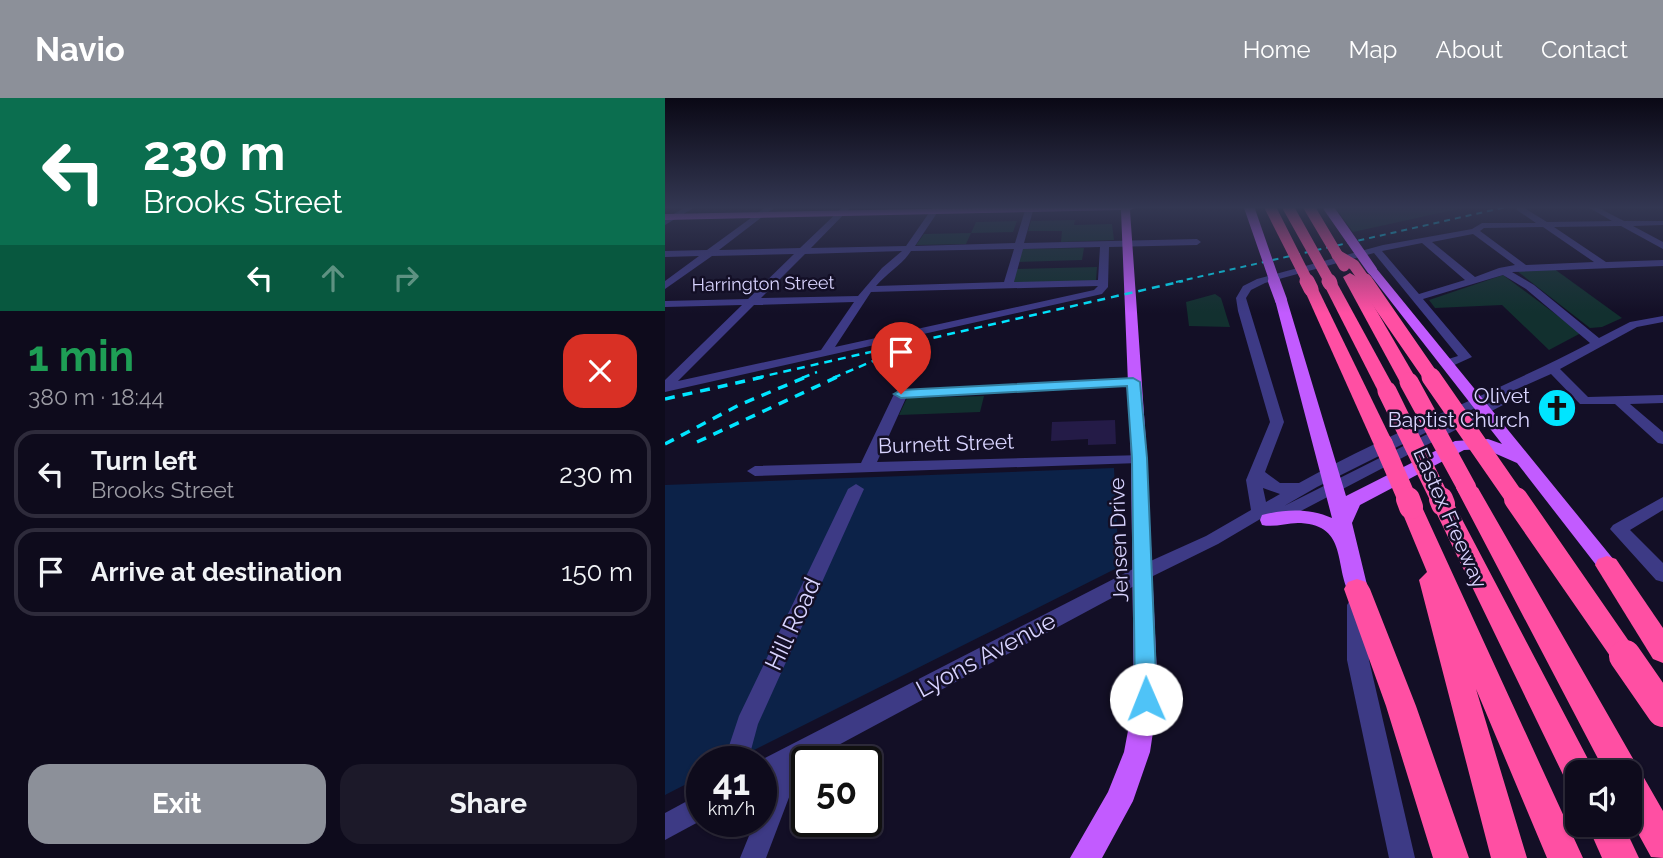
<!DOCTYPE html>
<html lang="en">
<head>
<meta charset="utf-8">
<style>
	:root { --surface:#0e0b1c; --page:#1c1929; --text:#f1f3f6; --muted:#9b9ba3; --line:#2e2b3b; --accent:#8c9099 }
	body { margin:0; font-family:Raleway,sans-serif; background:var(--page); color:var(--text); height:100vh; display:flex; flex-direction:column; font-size:26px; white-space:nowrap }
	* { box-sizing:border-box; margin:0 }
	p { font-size:23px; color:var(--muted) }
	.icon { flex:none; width:38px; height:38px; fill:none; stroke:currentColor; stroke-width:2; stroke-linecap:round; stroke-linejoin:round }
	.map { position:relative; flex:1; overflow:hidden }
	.drawer { display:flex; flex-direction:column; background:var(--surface); width:665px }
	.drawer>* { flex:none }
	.hud { background:#0b6e4f; color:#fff; overflow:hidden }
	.tools { position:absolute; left:900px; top:662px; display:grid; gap:14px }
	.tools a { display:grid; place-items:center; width:77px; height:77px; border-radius:14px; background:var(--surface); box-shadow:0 2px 5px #0004,0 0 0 2px var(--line); font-size:35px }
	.speed { position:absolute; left:21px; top:648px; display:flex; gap:14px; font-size:35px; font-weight:700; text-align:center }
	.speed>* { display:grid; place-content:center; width:91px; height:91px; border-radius:50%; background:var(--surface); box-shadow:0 2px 5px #0004,0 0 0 2px var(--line); line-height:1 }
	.speed small { font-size:18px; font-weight:400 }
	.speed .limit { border:4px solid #111; border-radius:10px; background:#fff; color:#111 }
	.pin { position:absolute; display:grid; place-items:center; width:60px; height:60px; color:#fff; margin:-72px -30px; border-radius:50% 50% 50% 0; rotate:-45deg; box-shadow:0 0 7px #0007 }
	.pin .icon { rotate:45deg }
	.me { position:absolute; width:77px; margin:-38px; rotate:359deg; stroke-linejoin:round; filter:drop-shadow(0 0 5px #0008) }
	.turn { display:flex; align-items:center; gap:24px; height:147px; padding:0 28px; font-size:32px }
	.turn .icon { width:91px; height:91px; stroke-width:2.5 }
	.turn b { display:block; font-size:49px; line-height:60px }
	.lanes { display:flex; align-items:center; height:66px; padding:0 28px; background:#0003; justify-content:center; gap:35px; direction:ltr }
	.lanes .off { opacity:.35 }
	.round { display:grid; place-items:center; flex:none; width:74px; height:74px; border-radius:21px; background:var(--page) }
	.summary { display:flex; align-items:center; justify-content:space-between; height:119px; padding:0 28px }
	h1 { font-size:42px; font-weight:700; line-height:52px; color:#1e9e55 }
	.cta { display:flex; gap:14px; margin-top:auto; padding:14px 28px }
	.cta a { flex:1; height:80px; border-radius:21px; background:var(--accent); color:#fff; font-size:28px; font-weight:700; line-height:80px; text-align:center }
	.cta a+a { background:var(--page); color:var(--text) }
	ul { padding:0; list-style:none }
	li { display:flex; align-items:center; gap:21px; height:88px; margin:0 14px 10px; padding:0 14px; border:4px solid var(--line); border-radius:21px }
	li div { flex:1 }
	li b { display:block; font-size:26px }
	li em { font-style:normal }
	header { display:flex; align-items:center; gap:42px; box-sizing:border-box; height:98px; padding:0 35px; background:var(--accent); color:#fff }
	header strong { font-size:33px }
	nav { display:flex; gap:38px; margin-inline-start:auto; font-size:24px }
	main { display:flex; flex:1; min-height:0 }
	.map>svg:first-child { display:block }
	.green { fill:#12302f }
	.water { fill:#0c2248 }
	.building { fill:#241b47 }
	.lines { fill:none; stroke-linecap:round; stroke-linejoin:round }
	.minor { fill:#3d3a85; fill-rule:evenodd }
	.major { fill:#c25bff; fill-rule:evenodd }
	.highway { fill:#ff4fa3; fill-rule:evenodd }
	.rail-far2 { stroke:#00e5ff; stroke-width:2; stroke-dasharray:6 5; stroke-linecap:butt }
	.rail-far1 { stroke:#00e5ff; stroke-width:2.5; stroke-dasharray:8 6; stroke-linecap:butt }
	.rail { stroke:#00e5ff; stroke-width:3.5; stroke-dasharray:10 8; stroke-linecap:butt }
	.major-bridge-far1 { stroke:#c25bff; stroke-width:10 }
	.major-bridge { stroke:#c25bff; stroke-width:12 }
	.highway-bridge-far4 { stroke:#ff4fa3; stroke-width:11 }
	.highway-bridge-far3 { stroke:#ff4fa3; stroke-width:15 }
	.highway-bridge-far2 { stroke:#ff4fa3; stroke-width:19 }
	.highway-bridge-far1 { stroke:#ff4fa3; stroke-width:24 }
	.highway-bridge { stroke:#ff4fa3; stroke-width:32 }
	.route { fill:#4fc3f7; stroke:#337fa1; stroke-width:2 }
	.labels { text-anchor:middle; stroke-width:5; stroke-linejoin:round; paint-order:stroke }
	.far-street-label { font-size:18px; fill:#d9d4ff; stroke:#130f26 }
	.poi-label { font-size:21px; fill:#d9d4ff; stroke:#130f26; text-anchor:end }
	.street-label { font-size:21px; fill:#d9d4ff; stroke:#130f26 }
	.near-street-label { font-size:24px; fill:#d9d4ff; stroke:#130f26 }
</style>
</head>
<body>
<header>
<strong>Navio</strong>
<nav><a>Home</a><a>Map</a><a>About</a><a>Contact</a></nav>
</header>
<main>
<section class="drawer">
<div class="hud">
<div class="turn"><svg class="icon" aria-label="left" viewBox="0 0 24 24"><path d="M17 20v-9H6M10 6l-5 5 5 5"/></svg><div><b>230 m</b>Brooks Street</div></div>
<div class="lanes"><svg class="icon" aria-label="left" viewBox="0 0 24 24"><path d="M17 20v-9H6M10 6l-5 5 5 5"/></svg><svg class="icon off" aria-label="ahead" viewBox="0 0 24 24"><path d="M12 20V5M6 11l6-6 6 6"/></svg><svg class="icon off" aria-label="right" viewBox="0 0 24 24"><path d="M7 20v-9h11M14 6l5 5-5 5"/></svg></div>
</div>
<div class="summary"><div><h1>1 min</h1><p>380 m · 18:44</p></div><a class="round" style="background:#d93025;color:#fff"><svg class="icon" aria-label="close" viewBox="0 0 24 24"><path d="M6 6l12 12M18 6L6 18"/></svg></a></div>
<ul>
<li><svg class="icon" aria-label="left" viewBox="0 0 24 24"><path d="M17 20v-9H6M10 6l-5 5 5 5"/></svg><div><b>Turn left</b><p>Brooks Street</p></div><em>230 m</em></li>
<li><svg class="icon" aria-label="arrive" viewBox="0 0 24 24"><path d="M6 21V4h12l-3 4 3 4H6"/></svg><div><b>Arrive at destination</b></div><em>150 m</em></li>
</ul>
<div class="cta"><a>Exit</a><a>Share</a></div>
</section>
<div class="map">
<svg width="998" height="760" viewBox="0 0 998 760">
	<rect width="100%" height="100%" fill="#130f26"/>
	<g class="green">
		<path d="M670 109H802L688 134Z"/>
		<path d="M410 122 409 127 447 126 449 142 396 144 397 133H363L366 123Z"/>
		<path d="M352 123 348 134 306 135 301 146 251 147 259 136 306 135 311 124Z"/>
		<path d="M419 150 417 162 352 164 356 151Z"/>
		<path d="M432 169 431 183 349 186 350 171Z"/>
		<path d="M888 170 957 220 937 229 925 230 852 173Z"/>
		<path d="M838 177 916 235 884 252 837 207 770 210 764 202Z"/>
		<path d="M550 196 556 200 565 229 524 228 521 204Z"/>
		<path d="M319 298 315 314 234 317 242 300Z"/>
	</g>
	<path class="water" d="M449 370 454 469 67 663H37V678L0 697V387Z"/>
	<path class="building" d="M450 322 451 346 423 347V341L386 343 387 324Z"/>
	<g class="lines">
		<g class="minor">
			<path d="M21 109H30L0 127V121Z"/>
			<path d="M101 109H110L54 152 135 150 178 109H186L146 150 241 148 268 109H276L250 148 350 145 361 109H369L359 145 532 141 536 144 532 147 444 149 443 189 437 196 0 294V282L77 207 0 209V203L83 201 129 156 47 158 0 191V183L34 158 0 159V153L42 152ZM435 149 433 182 349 184 358 151ZM349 151 339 184 211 188C222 175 237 167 246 153ZM237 153 217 170 193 198 96 200 140 156ZM433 188 429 192 170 249 206 194ZM189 204 156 252 13 283 89 207Z"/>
			<path d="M852 109H858L882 124 947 123 923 109H932L959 123H998V127L968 128 998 144V151L956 128 889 129 941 164 998 162V168L847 174 869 187 934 240 965 224 998 218V224L972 229 895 271 923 299 998 297V305L965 306 998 334V346L993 345 950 306H915L886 276 818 306 652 389 619 408 826 304 831 303 838 307 611 426H599L597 420 553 446 484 480 127 672 131 681 101 760H75L90 723H96V707L103 689 96 690V663H94L470 470 541 438 586 412 581 382 605 324 573 213 571 200 578 188 592 181 718 147 807 131 817 125H871L852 112ZM878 129 929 164 861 167 815 133 819 130ZM808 136 850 167 834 170 810 179 767 144ZM757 145 800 182 754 196 717 153ZM709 155 793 258 777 263V269H785L807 259 758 201 838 177 861 191 925 245C830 295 728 332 634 385H615L600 374 619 324 581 200 586 192 600 185ZM598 390 615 396 601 404Z"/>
			<path d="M468 280 474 284 473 287 241 300 212 364 479 357 482 360 479 363 474 365 90 378 82 373 90 368 196 365 229 296 236 292Z"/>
			<path d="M191 386 199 391 93 626 83 663H59L74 618 183 391Z"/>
			<path d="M998 399V412L965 432 998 465V484L991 482 945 431 948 427Z"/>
			<path d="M692 499 699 502 702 507 704 562 750 760H724L682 562V507L685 502Z"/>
			<path d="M37 695V722L0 742V715Z"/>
		</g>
		<g class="major">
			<path d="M360 109H472L465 112 482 360 493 601 485 654 468 703 437 760H405L443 694 459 654 469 601 466 360 456 112 0 122V116Z"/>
			<path d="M703 170H711L949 462 952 467 949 472 942 475 935 472 852 365 820 351 799 352 695 407 687 425 703 491 699 497 692 499 685 497C669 468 683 428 636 425 623 424 610 430 597 427L595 422 597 417C621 411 644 410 667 420L610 202 612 200 622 202 681 398 790 343 823 341 837 346 703 174Z"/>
		</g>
		<g class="highway">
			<path d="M685 175 692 179 753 284 750 288H738L735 284 678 179Z"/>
			<path d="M665 181 672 185 731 293 728 297 722 298 713 293 658 185Z"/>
			<path d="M646 187 653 191 728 345 725 349 718 351 708 345 639 191Z"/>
			<path d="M802 383 813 390 998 713V760L986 759 964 719V674H940L791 390Z"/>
			<path d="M778 399 786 401 789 406 924 663 929 674H912V690L902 685 767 406 770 401Z"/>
			<path d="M746 402 754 404 757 409 918 760H882L811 591 862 760H826L754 482 762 474 735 409 738 404Z"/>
			<path d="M942 458 951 461 998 530V565L988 561 930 467 933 461Z"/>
			<path d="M692 481 701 484 705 491 751 608 804 760H768L721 608 679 491 683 484Z"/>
			<path d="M922 726H958L974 760H937Z"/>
		</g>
		<path class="rail-far2" d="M511 184 841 109"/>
		<g class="rail-far1">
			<path d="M91 280 518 183"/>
			<path d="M137 280 152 274"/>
			<path d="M168 280 222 257"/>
		</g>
		<g class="rail">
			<path d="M0 301 98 279"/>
			<path d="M32 344 172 279"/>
			<path d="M0 346 74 307 141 279"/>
		</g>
		<g class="major-bridge-far1">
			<path d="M584 109 610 184"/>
			<path d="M663 109 707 172"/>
		</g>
		<path class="major-bridge" d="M609 183 616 202"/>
		<g class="highway-bridge-far4">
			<path d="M605 109 643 184"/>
			<path d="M623 109 665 184"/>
			<path d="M644 109 679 168"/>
			<path d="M672 157 689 167 701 184"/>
		</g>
		<g class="highway-bridge-far3">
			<path d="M642 183 646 191"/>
			<path d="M664 183 665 185"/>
			<path d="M700 183 767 280"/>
		</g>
		<g class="highway-bridge-far2">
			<path d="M766 279 852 403"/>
			<path d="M744 284 802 390"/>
			<path d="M722 293 776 403"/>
			<path d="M718 345 743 403"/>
		</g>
		<g class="highway-bridge-far1">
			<path d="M743 401 746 409"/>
			<path d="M776 401 778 406"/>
			<path d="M851 401 961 560"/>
		</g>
		<path class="highway-bridge" d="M960 558 998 613"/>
	</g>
	<linearGradient id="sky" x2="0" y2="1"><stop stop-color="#0a0815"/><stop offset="0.51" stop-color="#333752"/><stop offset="1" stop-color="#333752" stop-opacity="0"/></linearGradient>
	<rect width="998" height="215" fill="url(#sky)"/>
	<path class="route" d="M468 280 475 284 482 360 492 601 489 608 481 611 473 608 470 601 467 360 462 288 236 300 229 296 236 292Z"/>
	<defs>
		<g id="church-disc" transform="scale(2.0125)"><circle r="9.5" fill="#00e5ff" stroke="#130f26"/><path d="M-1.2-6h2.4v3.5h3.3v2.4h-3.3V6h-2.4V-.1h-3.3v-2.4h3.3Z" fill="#111"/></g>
	</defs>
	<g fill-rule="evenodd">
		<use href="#church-disc" x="892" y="310"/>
	</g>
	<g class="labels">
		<g class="far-street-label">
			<text transform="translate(98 186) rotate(-1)" y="6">Harrington Street</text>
		</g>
		<g class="poi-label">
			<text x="865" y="305">Olivet<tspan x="865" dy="24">Baptist Church</tspan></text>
		</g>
		<g class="street-label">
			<text transform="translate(281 346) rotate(-2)" y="7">Burnett Street</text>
			<text transform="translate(785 420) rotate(66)" y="7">Eastex Freeway</text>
			<text transform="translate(454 442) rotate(-92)" y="7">Jensen Drive</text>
		</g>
		<g class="near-street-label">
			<text transform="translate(128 526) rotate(-65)" y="8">Hill Road</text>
			<text transform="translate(321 557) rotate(-28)" y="8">Lyons Avenue</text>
		</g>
	</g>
</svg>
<div class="tools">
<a><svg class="icon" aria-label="sound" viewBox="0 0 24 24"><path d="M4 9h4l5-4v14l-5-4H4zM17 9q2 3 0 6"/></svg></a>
</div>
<div class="speed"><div>41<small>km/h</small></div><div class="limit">50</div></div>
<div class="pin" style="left:236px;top:296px;background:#d93025"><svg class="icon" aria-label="arrive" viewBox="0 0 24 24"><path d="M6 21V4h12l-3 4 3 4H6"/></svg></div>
<svg class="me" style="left:481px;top:601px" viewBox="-20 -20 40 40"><circle r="19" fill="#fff"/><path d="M0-13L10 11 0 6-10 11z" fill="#4fc3f7"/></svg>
</div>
</main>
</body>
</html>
